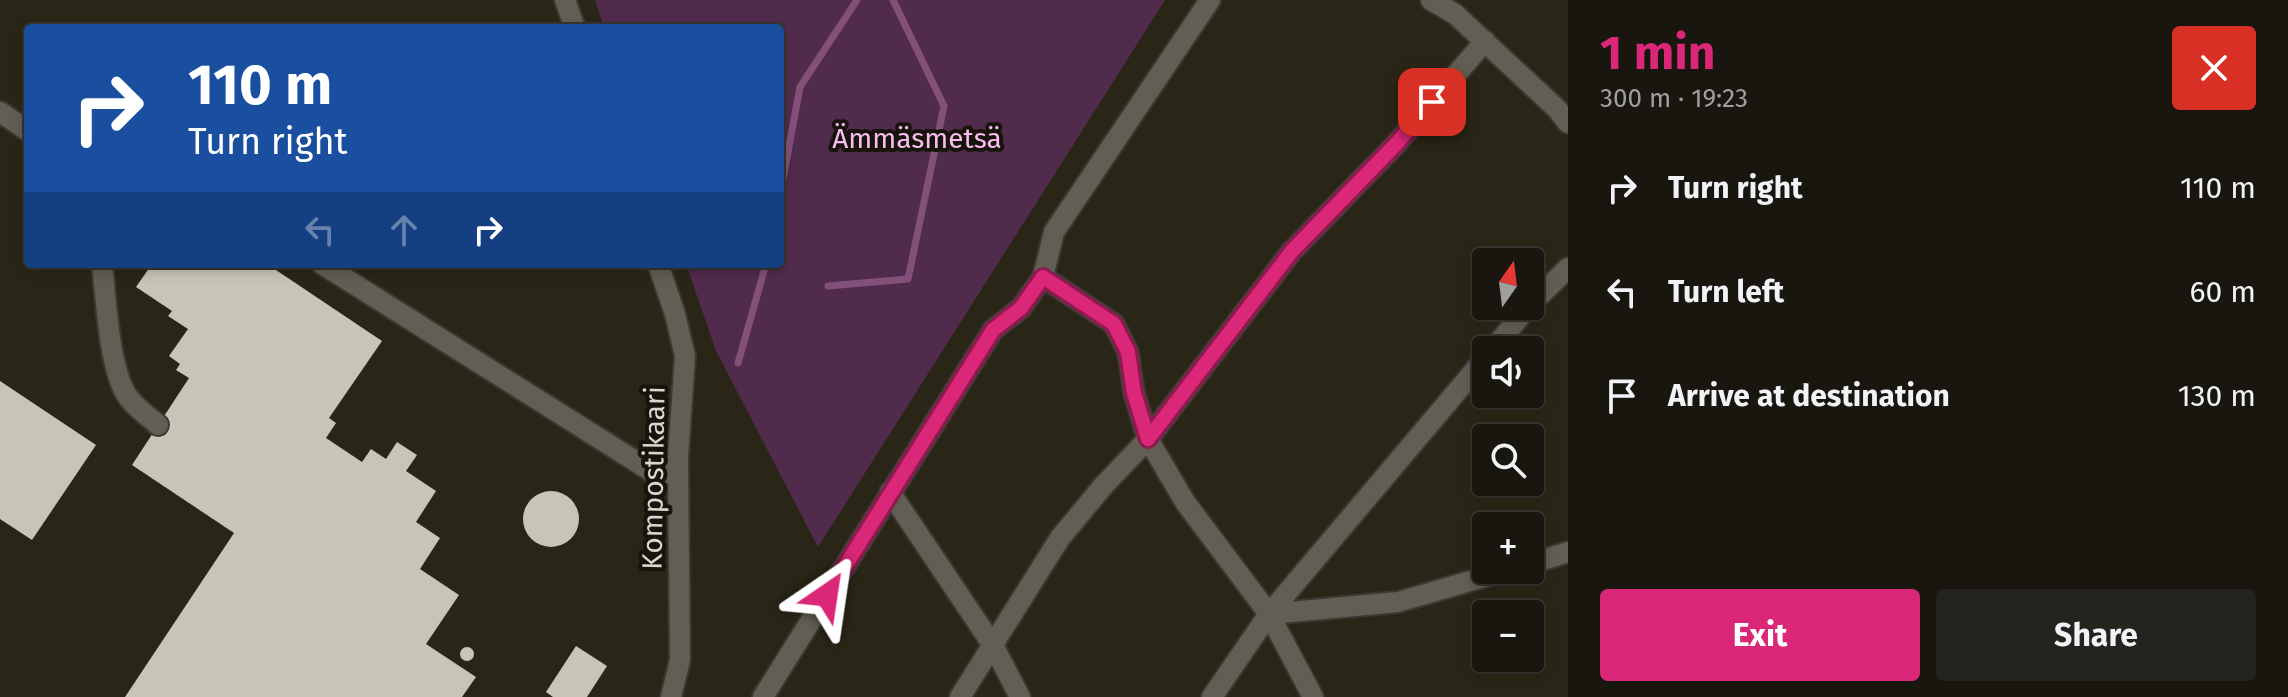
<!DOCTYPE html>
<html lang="en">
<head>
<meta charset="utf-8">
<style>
	:root { --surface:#18160f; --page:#25231d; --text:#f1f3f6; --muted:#9f9f9e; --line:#36352f; --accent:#db2777 }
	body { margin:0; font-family:"Fira Sans",sans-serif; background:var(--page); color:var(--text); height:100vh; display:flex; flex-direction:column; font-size:30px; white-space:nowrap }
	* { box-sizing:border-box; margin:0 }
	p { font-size:26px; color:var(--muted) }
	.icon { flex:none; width:44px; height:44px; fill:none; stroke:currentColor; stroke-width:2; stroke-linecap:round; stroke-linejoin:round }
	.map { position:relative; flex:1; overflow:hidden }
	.sheet { display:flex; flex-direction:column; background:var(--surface); width:720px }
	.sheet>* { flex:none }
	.hud { position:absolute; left:24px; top:24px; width:760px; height:244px; border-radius:8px; box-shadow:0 4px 12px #0003,0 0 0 2px var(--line); background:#1a4fa0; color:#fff; overflow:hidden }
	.needle { width:52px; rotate:14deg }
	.buttons { position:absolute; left:1472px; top:248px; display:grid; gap:16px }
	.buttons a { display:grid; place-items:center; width:72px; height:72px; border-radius:8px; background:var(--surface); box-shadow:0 4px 12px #0003,0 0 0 2px var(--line); font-size:40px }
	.pin { position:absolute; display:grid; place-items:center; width:68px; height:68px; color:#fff; margin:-34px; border-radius:16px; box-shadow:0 4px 12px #0006 }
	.me { position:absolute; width:88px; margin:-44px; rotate:32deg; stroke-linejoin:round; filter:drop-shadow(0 0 6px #0008) }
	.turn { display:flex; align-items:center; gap:28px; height:168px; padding:0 32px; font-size:36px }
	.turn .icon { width:104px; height:104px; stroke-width:2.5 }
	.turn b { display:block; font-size:56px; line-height:68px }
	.lanes { display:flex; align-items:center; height:76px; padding:0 32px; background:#0003; justify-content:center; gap:40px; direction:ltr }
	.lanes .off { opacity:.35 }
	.round { display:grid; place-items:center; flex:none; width:84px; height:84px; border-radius:8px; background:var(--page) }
	.overview { display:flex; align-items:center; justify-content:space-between; height:136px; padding:0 32px }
	h1 { font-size:48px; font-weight:700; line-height:60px; color:var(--accent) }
	.button { display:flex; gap:16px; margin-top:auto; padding:16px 32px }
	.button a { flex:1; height:92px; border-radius:8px; background:var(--accent); color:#fff; font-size:32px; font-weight:700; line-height:92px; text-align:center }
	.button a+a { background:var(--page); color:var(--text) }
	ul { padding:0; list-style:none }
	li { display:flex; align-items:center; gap:24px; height:104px; padding:0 32px }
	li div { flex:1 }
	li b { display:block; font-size:30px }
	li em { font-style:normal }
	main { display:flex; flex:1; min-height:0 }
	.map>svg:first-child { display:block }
	.built { fill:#2a2617; fill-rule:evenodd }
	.green { fill:#512b4b }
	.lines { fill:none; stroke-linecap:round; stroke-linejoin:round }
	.stream { stroke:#825079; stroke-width:7 }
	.building { fill:#c8c5b8 }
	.minor-casing { stroke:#3b3933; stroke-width:24 }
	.minor { stroke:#615e53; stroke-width:20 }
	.route-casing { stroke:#8e194d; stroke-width:20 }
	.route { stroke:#db2777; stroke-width:14 }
	.labels { text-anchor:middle; stroke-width:8; stroke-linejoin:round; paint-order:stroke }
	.park-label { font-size:28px; fill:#fabdef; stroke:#16140b }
	.street-label { font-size:28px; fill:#d7d6d0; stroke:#16140b }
</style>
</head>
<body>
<main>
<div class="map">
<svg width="1568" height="697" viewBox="0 0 1568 697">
	<rect width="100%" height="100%" fill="#201d14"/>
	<path class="built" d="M0 0H1568V697H0ZM28 28H780V264H28ZM1486 262H1530V306H1486ZM1486 350H1530V394H1486ZM1486 438H1530V482H1486ZM1486 526H1530V570H1486ZM1486 614H1530V658H1486Z"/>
	<path class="green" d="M595 0H1165L818 547 716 351 686 264H780V28H604Z"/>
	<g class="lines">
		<g class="stream">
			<path d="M780 195 800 87 857 0"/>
			<path d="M828 286 908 279 944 106 893 0"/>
			<path d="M738 363 766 264"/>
		</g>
	</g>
	<g class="building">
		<path d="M152 264H267L382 341 329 418 336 423 326 438 362 462 371 449 386 459 397 442 417 455 406 471 436 491 416 522 440 538 420 569 459 595 426 644 476 677 462 697H125L234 533 132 465 189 378 176 370 180 364 169 356 188 329 168 316 172 311 136 287Z"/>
		<path d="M0 381 96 445 32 540 0 519Z"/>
		<circle cx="551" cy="519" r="28"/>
		<path d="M576 646 607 666 587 697H553L546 692Z"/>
		<circle cx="467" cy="654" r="7"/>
	</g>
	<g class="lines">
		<g class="minor-casing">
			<g id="minor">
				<path d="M565 0 575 28"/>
				<path d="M1431 0 1455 14 1557 109 1568 123"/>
				<path d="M0 112 28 131"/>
				<path d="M102 264C106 298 109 366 126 394 133 406 148 416 158 425"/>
				<path d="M322 264 651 471 678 474"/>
				<path d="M658 264 675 314 685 356 678 457 680 660 671 697"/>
				<path d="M1043 277 1114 324 1128 352 1134 393 1148 439 1185 502 1269 614 1313 697"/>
				<path d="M1530 305 1568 268"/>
				<path d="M1492 350 1529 306"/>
				<path d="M890 492 994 647 1020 697"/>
				<path d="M1530 564 1568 552"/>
				<path d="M1269 614 1398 602 1508 570"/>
				<path d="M763 697 993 330 1021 308 1043 277 1054 232 1210 0"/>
				<path d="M960 697 1060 538 1104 485 1148 439 1292 251 1397 143 1485 41"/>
				<path d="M1212 697 1269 614 1486 357"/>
			</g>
		</g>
		<use href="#minor" class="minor"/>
	</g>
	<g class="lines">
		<g class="route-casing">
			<path id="route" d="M827 595 993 330 1021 308 1043 277 1114 324 1128 352 1134 393 1148 439 1292 251 1397 143 1432 102"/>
		</g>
		<use href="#route" class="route"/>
	</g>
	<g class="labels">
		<g class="park-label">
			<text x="917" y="148">Ämmäsmetsä</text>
		</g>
		<g class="street-label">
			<text transform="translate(653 478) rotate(-89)" y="10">Kompostikaari</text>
		</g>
	</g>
</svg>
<div class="buttons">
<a><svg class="needle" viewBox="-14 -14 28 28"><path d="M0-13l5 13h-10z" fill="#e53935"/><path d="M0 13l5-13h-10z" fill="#9f9f9e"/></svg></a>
<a><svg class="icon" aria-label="sound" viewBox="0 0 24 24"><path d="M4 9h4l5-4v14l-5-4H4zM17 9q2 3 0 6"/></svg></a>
<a><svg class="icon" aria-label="search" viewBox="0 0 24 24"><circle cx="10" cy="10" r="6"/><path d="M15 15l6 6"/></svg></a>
<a>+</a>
<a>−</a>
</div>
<div class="pin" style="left:1432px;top:102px;background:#d93025"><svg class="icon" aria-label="arrive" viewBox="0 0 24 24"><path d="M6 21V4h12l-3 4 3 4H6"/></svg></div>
<svg class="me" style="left:827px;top:595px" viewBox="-20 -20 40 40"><path d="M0-17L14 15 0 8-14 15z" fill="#db2777" stroke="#fff" stroke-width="4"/></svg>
<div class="hud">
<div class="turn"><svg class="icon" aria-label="right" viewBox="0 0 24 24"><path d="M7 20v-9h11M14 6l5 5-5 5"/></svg><div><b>110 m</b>Turn right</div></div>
<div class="lanes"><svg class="icon off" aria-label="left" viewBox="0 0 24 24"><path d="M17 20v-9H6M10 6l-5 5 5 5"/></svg><svg class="icon off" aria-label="ahead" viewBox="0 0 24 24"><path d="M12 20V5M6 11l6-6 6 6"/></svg><svg class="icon" aria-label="right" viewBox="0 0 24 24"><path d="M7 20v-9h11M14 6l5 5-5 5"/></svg></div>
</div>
</div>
<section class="sheet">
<div class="overview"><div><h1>1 min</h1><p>300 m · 19:23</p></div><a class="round" style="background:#d93025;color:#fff"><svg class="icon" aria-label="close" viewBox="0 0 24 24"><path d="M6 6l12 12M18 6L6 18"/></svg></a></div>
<ul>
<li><svg class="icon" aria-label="right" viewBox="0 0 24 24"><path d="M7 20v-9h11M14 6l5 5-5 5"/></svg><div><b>Turn right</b></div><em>110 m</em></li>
<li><svg class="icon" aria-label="left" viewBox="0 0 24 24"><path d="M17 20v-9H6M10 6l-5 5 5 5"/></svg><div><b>Turn left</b></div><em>60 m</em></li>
<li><svg class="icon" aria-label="arrive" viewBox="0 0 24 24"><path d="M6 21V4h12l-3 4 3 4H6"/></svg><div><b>Arrive at destination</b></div><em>130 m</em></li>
</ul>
<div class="button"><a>Exit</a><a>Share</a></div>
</section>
</main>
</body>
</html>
